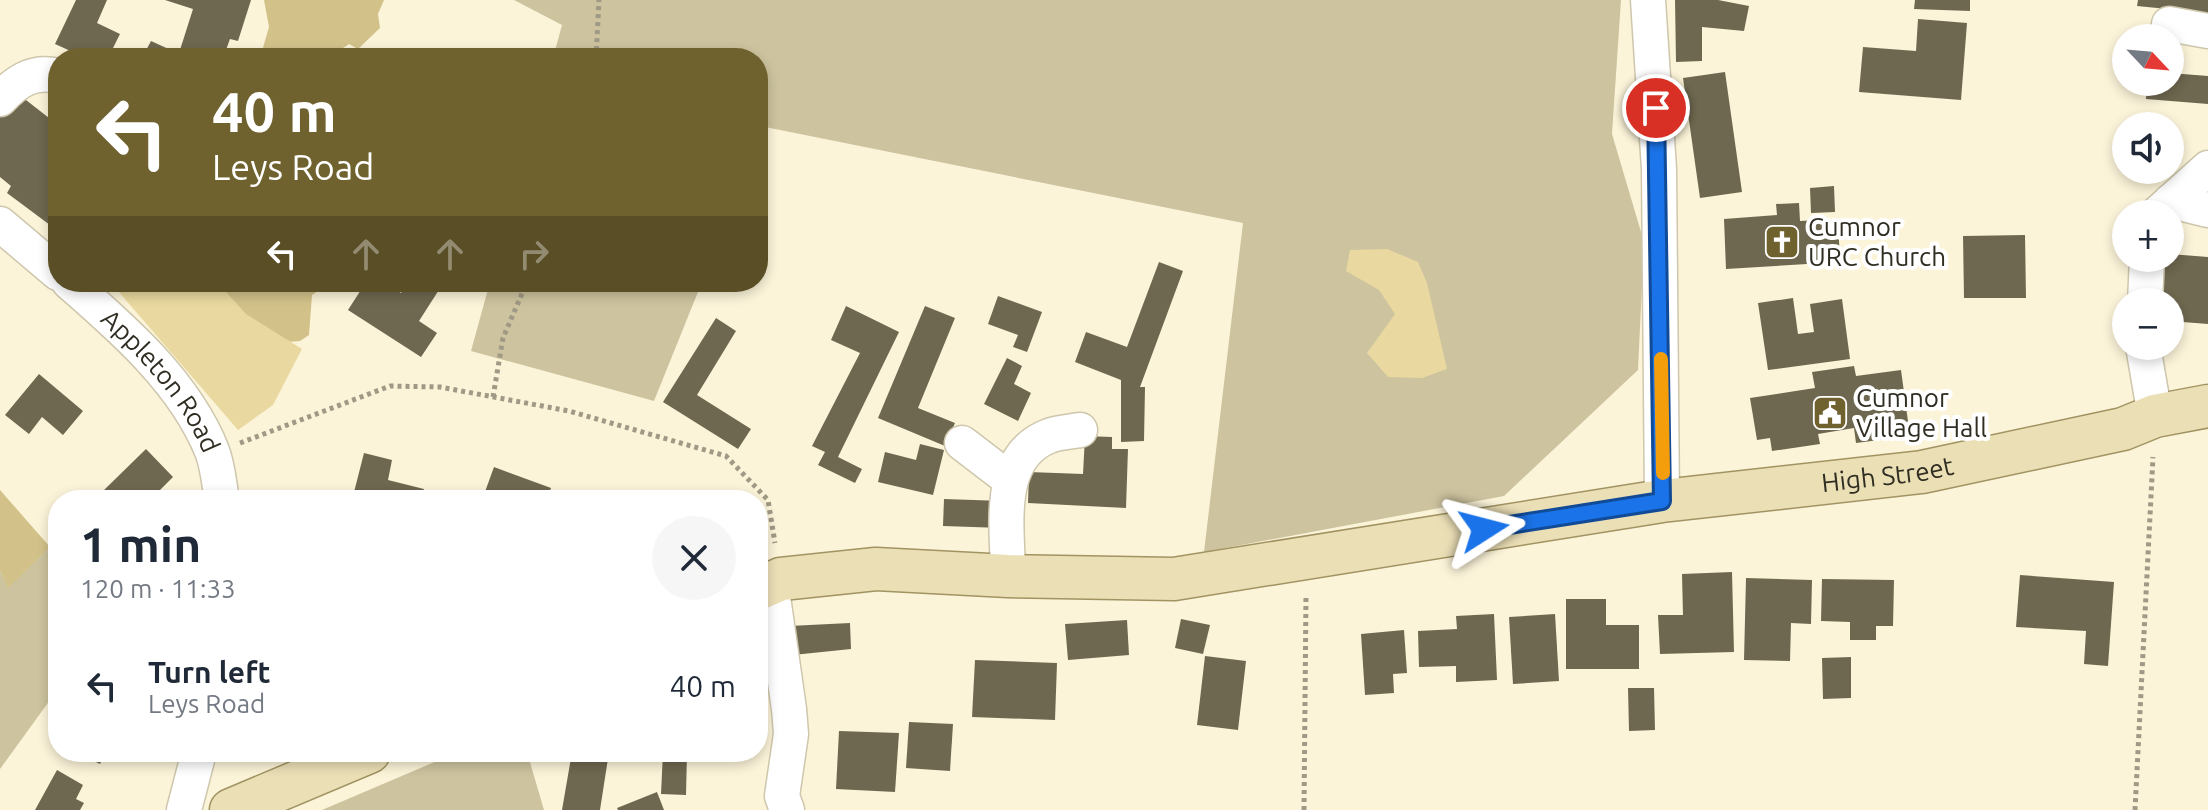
<!DOCTYPE html>
<html lang="en">
<head>
<meta charset="utf-8">
<style>
	:root { --surface:#fff; --page:#f6f6f7; --text:#1f2937; --muted:#747a83 }
	body { margin:0; font-family:Ubuntu,sans-serif; background:var(--page); color:var(--text); height:100vh; display:flex; flex-direction:column; font-size:30px; white-space:nowrap }
	* { box-sizing:border-box; margin:0 }
	p { font-size:26px; color:var(--muted) }
	.icon { flex:none; width:44px; height:44px; fill:none; stroke:currentColor; stroke-width:2; stroke-linecap:round; stroke-linejoin:round }
	.map { position:relative; flex:1; overflow:hidden }
	.drawer { position:absolute; left:48px; top:490px; width:720px; height:272px; display:flex; flex-direction:column; background:var(--surface); border-radius:32px; box-shadow:0 4px 12px #0003 }
	.drawer>* { flex:none }
	.banner { position:absolute; left:48px; top:48px; width:720px; height:244px; border-radius:32px; box-shadow:0 4px 12px #0003; background:#70622f; color:#fff; overflow:hidden }
	.needle { width:52px; rotate:116deg }
	.buttons { position:absolute; left:2112px; top:24px; display:grid; gap:16px }
	.buttons a { display:grid; place-items:center; width:72px; height:72px; border-radius:50%; background:var(--surface); box-shadow:0 4px 12px #0003; font-size:40px }
	.pin { position:absolute; display:grid; place-items:center; width:68px; height:68px; color:#fff; margin:-34px; border:4px solid #fff; border-radius:50%; box-shadow:0 2px 8px #0007 }
	.me { position:absolute; width:88px; margin:-44px; rotate:81deg; stroke-linejoin:round; filter:drop-shadow(0 0 6px #0008) }
	.turn { display:flex; align-items:center; gap:28px; height:168px; padding:0 32px; font-size:36px }
	.turn .icon { width:104px; height:104px; stroke-width:2.5 }
	.turn b { display:block; font-size:56px; line-height:68px }
	.lanes { display:flex; align-items:center; height:76px; padding:0 32px; background:#0003; justify-content:center; gap:40px; direction:ltr }
	.lanes .off { opacity:.35 }
	.round { display:grid; place-items:center; flex:none; width:84px; height:84px; border-radius:42px; background:var(--page) }
	.overview { display:flex; align-items:center; justify-content:space-between; height:136px; padding:0 32px }
	h1 { font-size:48px; font-weight:600; line-height:60px }
	ul { padding:0; list-style:none }
	li { display:flex; align-items:center; gap:24px; height:120px; padding:0 32px }
	li div { flex:1 }
	li b { display:block; font-size:30px }
	li em { font-style:normal }
	.map>svg:first-child { display:block }
	.green { fill:#cdc39f }
	.forest { fill:#d2c28a }
	.water { fill:#e9d9a0 }
	.building { fill:#6f6850 }
	.lines { fill:none; stroke-linecap:round; stroke-linejoin:round }
	.minor-casing { stroke:#cec7ad; stroke-width:37 }
	.major-casing { stroke:#a19362; stroke-width:45 }
	.path { stroke:#9f9985; stroke-width:5; stroke-dasharray:4 4; stroke-linecap:butt }
	.minor { stroke:#fff; stroke-width:34 }
	.major { stroke:#ebdfb6; stroke-width:42 }
	.route-casing { stroke:#114b97; stroke-width:20 }
	.route { stroke:#1a73e8; stroke-width:14 }
	.slow { stroke:#f59e0b; stroke-width:14 }
	.labels { text-anchor:middle; stroke-width:8; stroke-linejoin:round; paint-order:stroke }
	.poi-label { font-size:26px; fill:#302d22; stroke:#fff; text-anchor:start }
	.street-label { font-size:26px; fill:#302d22; stroke:#fff }
</style>
</head>
<body>
<div class="map">
<svg width="2208" height="810" viewBox="0 0 2208 810">
	<rect width="100%" height="100%" fill="#fcf4d9"/>
	<g class="green">
		<path d="M514 0H1621L1612 134 1644 242 1638 370 1504 496 1204 552 1243 223 765 127 758 142V58H553L562 25Z"/>
		<path d="M490 282H702L654 401 471 351Z"/>
		<path d="M50 547 58 554V689L0 769V570L8 587Z"/>
		<path d="M458 752H527L544 810H322Z"/>
	</g>
	<g class="forest">
		<path d="M264 0H384L378 14 380 28 358 49 349 44 328 58H260L269 27Z"/>
		<path d="M193 282H331L312 295 309 335 300 341 262 344Z"/>
		<path d="M0 490 50 547 8 588 0 570Z"/>
	</g>
	<g class="water">
		<path d="M1387 249 1418 262 1427 283 1447 369 1422 378 1388 377 1367 353 1395 314 1379 290 1346 271 1350 250Z"/>
		<path d="M123 282H217L246 314 302 349 273 405 238 430 118 291Z"/>
	</g>
	<g class="building">
		<path d="M76 0H107L97 23 120 34 108 58H86L55 44Z"/>
		<path d="M165 0H251L238 41 230 39 223 58H206L180 50 193 9Z"/>
		<path d="M1675 0H1718L1749 6 1744 31 1702 27V61L1676 62Z"/>
		<path d="M1915 0H1970V11L1914 9Z"/>
		<path d="M2138 0H2208V13L2137 6Z"/>
		<path d="M1918 19 1967 23 1961 100 1859 92 1863 47 1916 51Z"/>
		<path d="M151 41 173 51 170 58H142Z"/>
		<path d="M1725 72 1742 192 1700 198 1683 78Z"/>
		<path d="M2170 73 2208 76V104L2146 99 2147 82H2170Z"/>
		<path d="M17 93 58 125V231L7 193 11 186 0 177V115Z"/>
		<path d="M1834 186 1835 212 1811 213 1810 188Z"/>
		<path d="M1799 203 1800 221 1838 219 1840 262 1726 269 1724 219 1777 215 1776 204Z"/>
		<path d="M2025 235 2026 298H1964L1963 236Z"/>
		<path d="M2170 254 2208 257V324L2170 321V302H2160L2164 258H2170Z"/>
		<path d="M1159 262 1183 271 1140 387H1145L1144 441 1121 442V380L1075 362 1086 332 1127 347Z"/>
		<path d="M366 282H384L401 293 408 282H444L419 321 437 333 421 357 348 310Z"/>
		<path d="M998 296 1042 312 1027 352 1013 347 1018 335 988 324Z"/>
		<path d="M1793 298 1798 334 1814 332 1810 304 1842 299 1850 359 1768 370 1758 303Z"/>
		<path d="M846 306 899 332 838 457 862 469 855 483 818 465 825 452 812 446 860 353 831 340Z"/>
		<path d="M925 306 955 318 918 408 955 423 945 446 878 418Z"/>
		<path d="M716 318 736 331 697 395 751 429 738 449 663 402Z"/>
		<path d="M1007 358 1022 366 1014 384 1031 393 1018 421 984 404Z"/>
		<path d="M1854 366 1856 376 1901 370 1910 436 1856 443 1854 428 1818 434 1820 444 1772 451 1770 438 1757 440 1750 398 1815 388 1812 372Z"/>
		<path d="M39 374 83 411 63 435 42 417 29 434 5 415Z"/>
		<path d="M1085 436 1112 437V449H1128L1126 508 1028 503 1029 472 1083 474Z"/>
		<path d="M920 444 944 450 933 495 878 482 885 452 916 460Z"/>
		<path d="M146 449 173 477 150 500H110L102 492Z"/>
		<path d="M364 453 392 460 388 480 424 489 421 500H352Z"/>
		<path d="M494 467 551 488 547 500H482Z"/>
		<path d="M944 499 1003 501 1002 528 943 526Z"/>
		<path d="M1732 572 1734 652 1660 654 1658 615H1683L1682 574Z"/>
		<path d="M2020 575 2114 582 2108 666 2084 664 2086 631 2016 627Z"/>
		<path d="M1746 578 1812 580 1811 624 1791 623 1790 661 1744 660Z"/>
		<path d="M1822 579 1894 580 1893 626H1876V640H1850V622L1821 621Z"/>
		<path d="M1566 599H1606V625H1639V669H1566Z"/>
		<path d="M1494 614 1497 680 1456 682V666L1419 667 1418 631 1457 629 1456 616Z"/>
		<path d="M1555 614 1559 681 1513 684 1509 617Z"/>
		<path d="M1181 619 1210 625 1203 654 1175 648Z"/>
		<path d="M1127 620 1129 655 1068 660 1065 624Z"/>
		<path d="M850 623 851 649 793 655 789 626Z"/>
		<path d="M1404 630 1407 673 1393 674 1394 693 1365 695 1361 634Z"/>
		<path d="M1205 656 1246 661 1238 730 1197 725Z"/>
		<path d="M1851 657V698L1823 699 1822 658Z"/>
		<path d="M975 660 1057 663 1055 720 972 717Z"/>
		<path d="M1628 688H1654L1655 730 1629 731Z"/>
		<path d="M909 722 953 724 950 771 906 768Z"/>
		<path d="M839 731 899 733 895 792 836 789Z"/>
		<path d="M75 752H106L100 764Z"/>
		<path d="M572 752H609L600 810H562Z"/>
		<path d="M663 752H687L686 795 661 794Z"/>
		<path d="M57 770 83 785 76 799 84 803 80 810H35Z"/>
		<path d="M657 792 664 810H618L617 808Z"/>
	</g>
	<g class="lines">
		<g class="minor-casing">
			<g id="minor">
				<path d="M1648 0 1659 169 1662 501"/>
				<path d="M2169 24 2208 31"/>
				<path d="M0 99C17 81 33 70 58 76"/>
				<path d="M2171 201 2208 210"/>
				<path d="M2157 214 2208 168"/>
				<path d="M0 224 58 273"/>
				<path id="s1" d="M69 282C123 329 185 383 212 451 218 466 219 484 222 500"/>
				<path d="M2145 302 2147 258"/>
				<path d="M2143 346 2155 416"/>
				<path d="M962 443 1009 479"/>
				<path d="M1008 576C1008 530 994 457 1049 436 1058 432 1070 432 1080 430"/>
				<path d="M771 583 789 709 791 734 782 796 787 810"/>
				<path d="M184 810 199 752"/>
			</g>
		</g>
		<g class="major-casing">
			<g id="major">
				<path id="s2" d="M758 589 781 579 876 569 1008 576 1174 579 1662 501 1922 472 2123 429 2155 416 2208 406"/>
				<path d="M231 810 369 752"/>
			</g>
		</g>
		<g class="path">
			<path d="M596 58 599 0"/>
			<path d="M493 397 503 338 527 282"/>
			<path d="M240 443 390 386 440 387 569 411 726 456 768 500 775 543"/>
			<path d="M1304 810 1306 595"/>
			<path d="M2135 810 2153 457"/>
		</g>
		<use href="#minor" class="minor"/>
		<use href="#major" class="major"/>
	</g>
	<g class="lines">
		<g class="route-casing">
			<path id="route" d="M1484 529 1662 501 1656 108"/>
		</g>
		<use href="#route" class="route"/>
		<path class="slow" d="M1661 359 1663 473"/>
	</g>
	<defs>
		<g id="church-square" transform="scale(1.8)"><rect x="-9" y="-9" width="18" height="18" rx="4" fill="#70622f" stroke="#fff"/><path d="M-1.2-6h2.4v3.5h3.3v2.4h-3.3V6h-2.4V-.1h-3.3v-2.4h3.3Z" fill="#fff"/></g>
		<g id="civic-square" transform="scale(1.8)"><rect x="-9" y="-9" width="18" height="18" rx="4" fill="#70622f" stroke="#fff"/><path d="M-.6-6.5H3V-4.5H.6V-3L4-1V1h2V6H-6V1h2V-1L-.6-3ZM-1.2 2.5V6h2.4V2.5Z" fill="#fff"/></g>
	</defs>
	<g fill-rule="evenodd">
		<use href="#church-square" x="1782" y="242"/>
		<use href="#civic-square" x="1830" y="413"/>
	</g>
	<g class="labels">
		<g class="poi-label">
			<text x="1808" y="236">Cumnor<tspan x="1808" dy="30">URC Church</tspan></text>
			<text x="1856" y="407">Cumnor<tspan x="1856" dy="30">Village Hall</tspan></text>
		</g>
		<g class="street-label">
			<text dy="9" stroke="none"><textPath href="#s1" startOffset="136">Appleton Road</textPath></text>
			<text dy="9" stroke="none"><textPath href="#s2" startOffset="1140">High Street</textPath></text>
		</g>
	</g>
</svg>
<div class="buttons">
<a><svg class="needle" viewBox="-14 -14 28 28"><path d="M0-13l5 13h-10z" fill="#e53935"/><path d="M0 13l5-13h-10z" fill="#747a83"/></svg></a>
<a><svg class="icon" aria-label="sound" viewBox="0 0 24 24"><path d="M4 9h4l5-4v14l-5-4H4zM17 9q2 3 0 6"/></svg></a>
<a>+</a>
<a>−</a>
</div>
<div class="pin" style="left:1656px;top:108px;background:#d93025"><svg class="icon" aria-label="arrive" viewBox="0 0 24 24"><path d="M6 21V4h12l-3 4 3 4H6"/></svg></div>
<svg class="me" style="left:1484px;top:529px" viewBox="-20 -20 40 40"><path d="M0-17L14 15 0 8-14 15z" fill="#1a73e8" stroke="#fff" stroke-width="4"/></svg>
<div class="banner">
<div class="turn"><svg class="icon" aria-label="left" viewBox="0 0 24 24"><path d="M17 20v-9H6M10 6l-5 5 5 5"/></svg><div><b>40 m</b>Leys Road</div></div>
<div class="lanes"><svg class="icon" aria-label="left" viewBox="0 0 24 24"><path d="M17 20v-9H6M10 6l-5 5 5 5"/></svg><svg class="icon off" aria-label="ahead" viewBox="0 0 24 24"><path d="M12 20V5M6 11l6-6 6 6"/></svg><svg class="icon off" aria-label="ahead" viewBox="0 0 24 24"><path d="M12 20V5M6 11l6-6 6 6"/></svg><svg class="icon off" aria-label="right" viewBox="0 0 24 24"><path d="M7 20v-9h11M14 6l5 5-5 5"/></svg></div>
</div>
<section class="drawer">
<div class="overview"><div><h1>1 min</h1><p>120 m · 11:33</p></div><a class="round"><svg class="icon" aria-label="close" viewBox="0 0 24 24"><path d="M6 6l12 12M18 6L6 18"/></svg></a></div>
<ul>
<li><svg class="icon" aria-label="left" viewBox="0 0 24 24"><path d="M17 20v-9H6M10 6l-5 5 5 5"/></svg><div><b>Turn left</b><p>Leys Road</p></div><em>40 m</em></li>
</ul>
</section>
</div>
</body>
</html>
